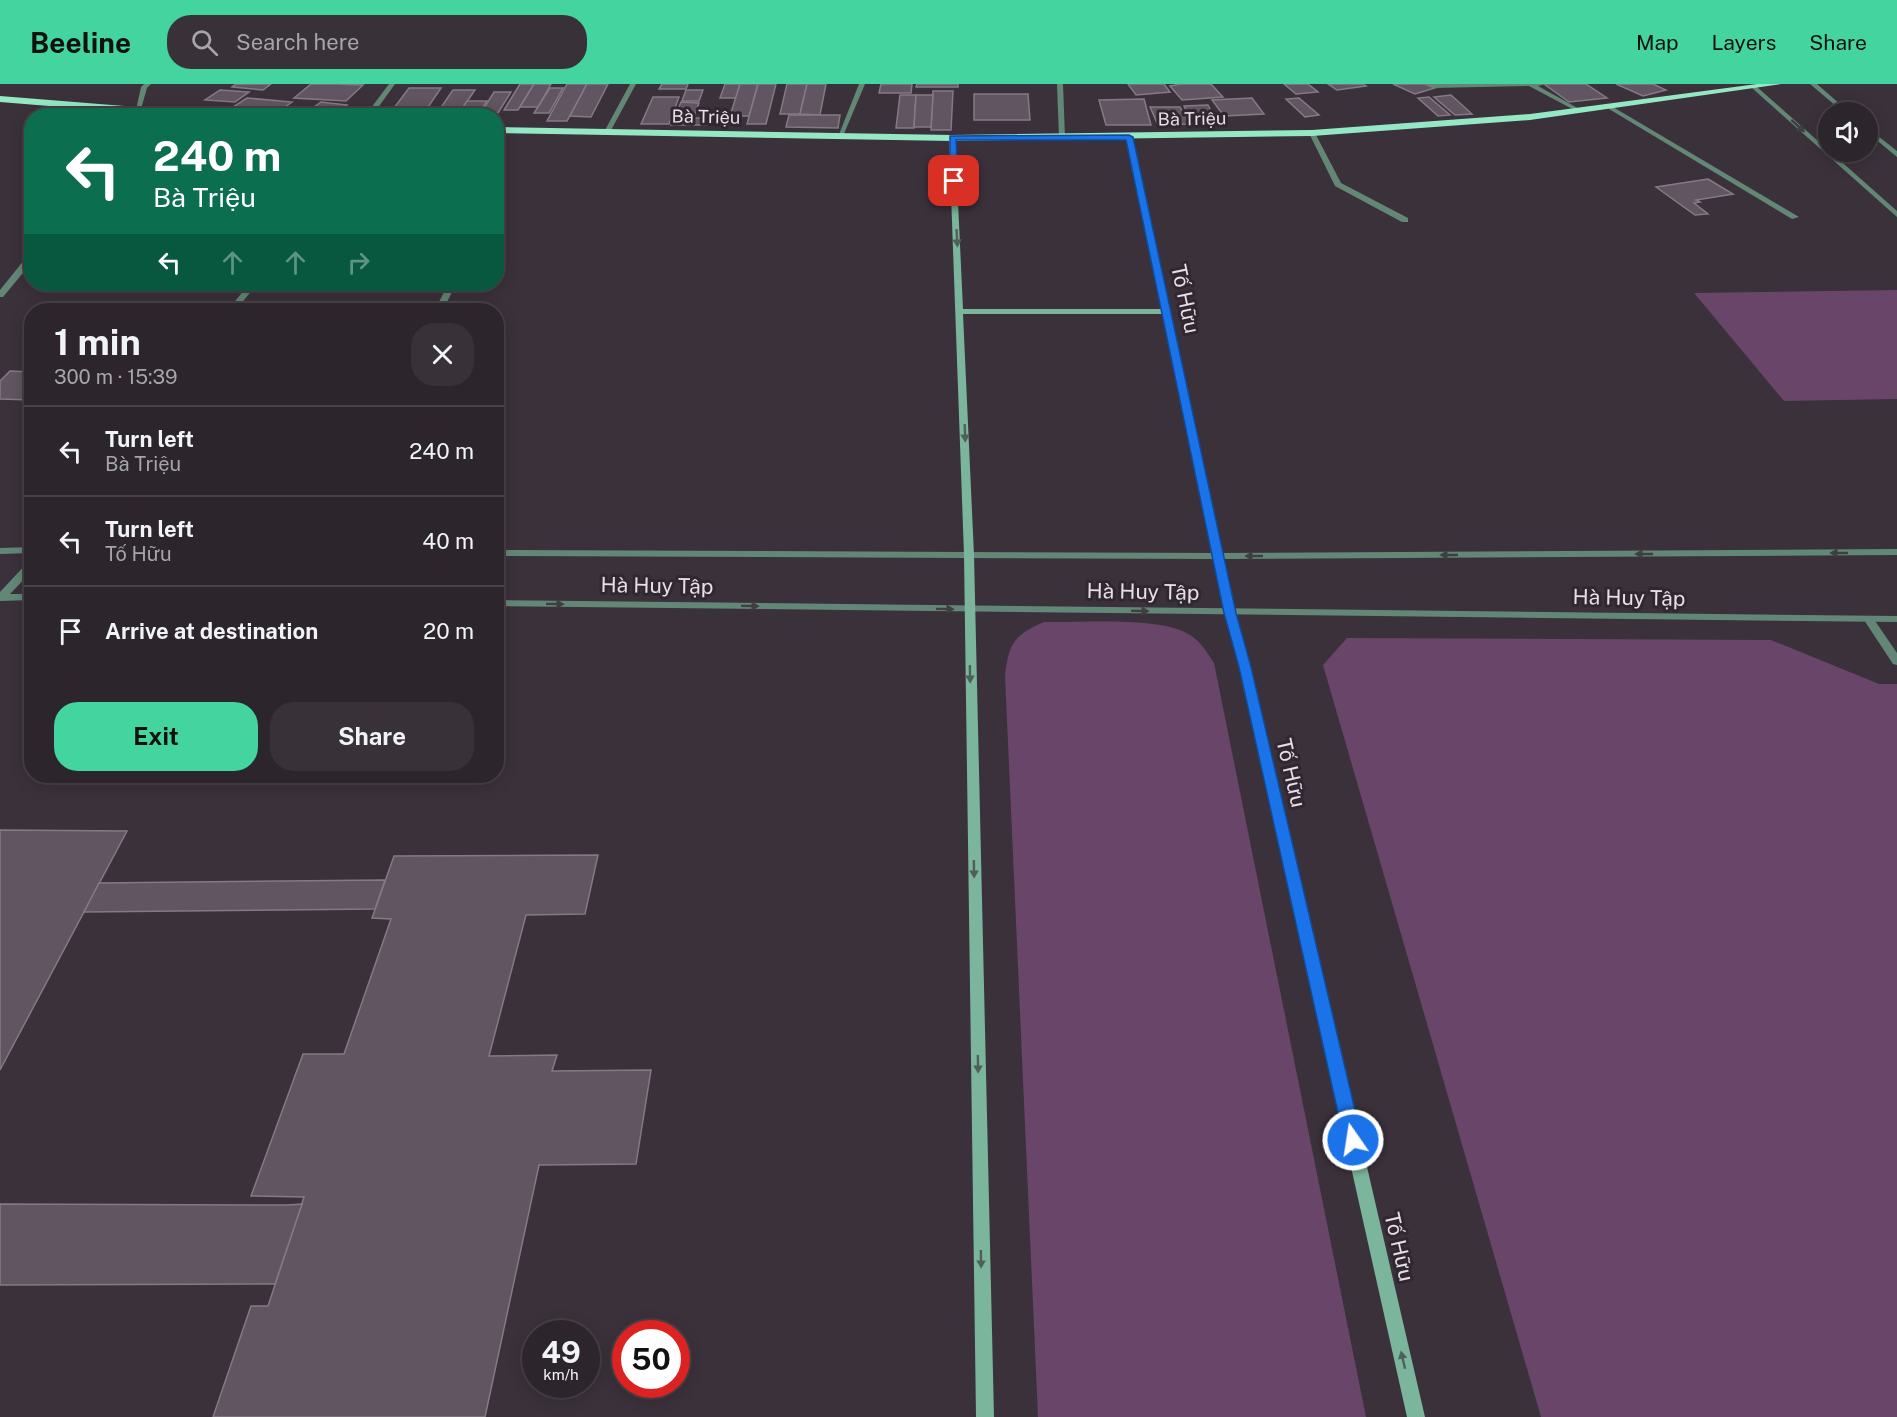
<!DOCTYPE html>
<html lang="en">
<head>
<meta charset="utf-8">
<style>
	:root { --surface:#2c252c; --page:#383138; --text:#f1f3f6; --muted:#a6a5a9; --line:#484248; --accent:#44d49f }
	body { margin:0; font-family:"Public Sans",sans-serif; background:var(--page); color:var(--text); height:100vh; display:flex; flex-direction:column; font-size:22px; white-space:nowrap }
	* { box-sizing:border-box; margin:0 }
	p { font-size:20px; color:var(--muted) }
	.icon { flex:none; width:33px; height:33px; fill:none; stroke:currentColor; stroke-width:2; stroke-linecap:round; stroke-linejoin:round }
	.map { position:relative; flex:1; overflow:hidden }
	.panel { position:absolute; left:24px; top:219px; width:480px; height:480px; display:flex; flex-direction:column; background:var(--surface); border-radius:24px; box-shadow:0 3px 15px #0003,0 0 0 2px var(--line) }
	.panel>* { flex:none }
	.guide { position:absolute; left:24px; top:24px; width:480px; height:183px; border-radius:24px; box-shadow:0 3px 15px #0003,0 0 0 2px var(--line); background:#0b6e4f; color:#fff; overflow:hidden }
	.buttons { position:absolute; left:1818px; top:18px; display:grid; gap:12px }
	.buttons a { display:grid; place-items:center; width:60px; height:60px; border-radius:50%; background:var(--surface); box-shadow:0 3px 15px #0003,0 0 0 2px var(--line); font-size:30px }
	.speed { position:absolute; left:522px; top:1236px; display:flex; gap:12px; font-size:30px; font-weight:700; text-align:center }
	.speed>* { display:grid; place-content:center; width:78px; height:78px; border-radius:50%; background:var(--surface); box-shadow:0 3px 15px #0003,0 0 0 2px var(--line); line-height:1 }
	.speed small { font-size:15px; font-weight:400 }
	.speed .limit { border:9px solid #d22; background:#fff; color:#111 }
	.pin { position:absolute; display:grid; place-items:center; width:51px; height:51px; color:#fff; margin:-26px; border-radius:12px; box-shadow:0 3px 9px #0006 }
	.me { position:absolute; width:66px; margin:-33px; rotate:347deg; stroke-linejoin:round; filter:drop-shadow(0 0 4px #0008) }
	.turn { display:flex; align-items:center; gap:21px; height:126px; padding:0 30px; font-size:27px }
	.turn .icon { width:78px; height:78px; stroke-width:2.5 }
	.turn b { display:block; font-size:42px; line-height:51px }
	.lanes { display:flex; align-items:center; height:57px; padding:0 30px; background:#0003; justify-content:center; gap:30px; direction:ltr }
	.lanes .off { opacity:.35 }
	.round { display:grid; place-items:center; flex:none; width:63px; height:63px; border-radius:24px; background:var(--page) }
	.headline { display:flex; align-items:center; justify-content:space-between; height:102px; padding:0 30px }
	h1 { font-size:36px; font-weight:700; line-height:45px }
	.cta { display:flex; gap:12px; margin-top:auto; padding:12px 30px }
	.cta a { flex:1; height:69px; border-radius:24px; background:var(--accent); color:#111; font-size:24px; font-weight:700; line-height:69px; text-align:center }
	.cta a+a { background:var(--page); color:var(--text) }
	ul { padding:0; list-style:none }
	li { display:flex; align-items:center; gap:18px; height:90px; padding:0 30px; border-top:2px solid var(--line) }
	li div { flex:1 }
	li b { display:block; font-size:22px }
	li em { font-style:normal }
	header { display:flex; align-items:center; gap:36px; box-sizing:border-box; height:84px; padding:0 30px; background:var(--accent); color:#111 }
	header strong { font-size:28px }
	nav { display:flex; gap:33px; margin-inline-start:auto; font-size:21px }
	.search { width:420px; height:54px; background:var(--page); display:flex; align-items:center; gap:15px; box-sizing:border-box; padding:0 21px; border-radius:24px; color:var(--muted); font-size:22px }
	.map>svg:first-child { display:block }
	.green { fill:#684569 }
	.building { fill:#605560; stroke:#857985; stroke-width:1.5 }
	.lines { fill:none; stroke-linecap:round; stroke-linejoin:round }
	.service { fill:#638776; fill-rule:evenodd }
	.minor { fill:#638776; fill-rule:evenodd }
	.tertiary { fill:#638776; fill-rule:evenodd }
	.secondary { fill:#7bb59b; fill-rule:evenodd }
	.trunk { fill:#94e9c4; fill-rule:evenodd }
	.oneway { fill:#3e3f42 }
	.oneway2 { fill:#4f605b }
	.route { fill:#1a73e8; stroke:#114b97; stroke-width:1.5 }
	.labels { text-anchor:middle; stroke-width:6; stroke-linejoin:round; paint-order:stroke }
	.far-street-label { font-size:18px; fill:#e6dfe6; stroke:#312731 }
	.street-label { font-size:21px; fill:#e6dfe6; stroke:#312731 }
</style>
</head>
<body>
<header>
<strong>Beeline</strong>
<div class="search"><svg class="icon" aria-label="search" viewBox="0 0 24 24"><circle cx="10" cy="10" r="6"/><path d="M15 15l6 6"/></svg>Search here</div>
<nav><a>Map</a><a>Layers</a><a>Share</a></nav>
</header>
<div class="map">
<svg width="1897" height="1333" viewBox="0 0 1897 1333">
	<rect width="100%" height="100%" fill="#3b313b"/>
	<g class="green">
		<path d="M1897 206V315L1784 317 1694 209Z"/>
		<path d="M1044 538C1080 539 1162 532 1190 551 1201 558 1207 568 1214 579L1366 1333H1038L1005 591C1009 559 1014 551 1044 538Z"/>
		<path d="M1347 554 1771 556 1879 600H1897V1333H1541L1323 581Z"/>
	</g>
	<g class="building">
		<path d="M236 0H271L263 6 232 3Z"/>
		<path d="M311 0H337L363 1 346 17 294 14Z"/>
		<path d="M520 0H534L518 26H504Z"/>
		<path d="M534 0H551L538 23H520Z"/>
		<path d="M567 0H587L567 37H547Z"/>
		<path d="M587 0H608L591 33 570 32Z"/>
		<path d="M662 0H688L686 5H659Z"/>
		<path d="M725 0H740L736 14H720Z"/>
		<path d="M740 0H758L749 32H730Z"/>
		<path d="M758 0H776L766 40H747Z"/>
		<path d="M787 0H807L800 30H780Z"/>
		<path d="M807 0H826L820 31 800 30Z"/>
		<path d="M881 0H912L911 9H879Z"/>
		<path d="M917 0H958V3H916Z"/>
		<path d="M1128 0H1164L1170 8 1136 11Z"/>
		<path d="M1180 0H1211L1223 13 1182 16 1170 2Z"/>
		<path d="M1284 0H1308L1318 8 1296 10Z"/>
		<path d="M1328 0H1363L1366 2 1337 6Z"/>
		<path d="M1393 0H1425L1435 4 1415 10Z"/>
		<path d="M1544 0H1586L1607 14 1569 18Z"/>
		<path d="M1616 0H1653L1666 6 1643 12Z"/>
		<path d="M409 4H441L422 32H388Z"/>
		<path d="M550 4H563L549 29H534Z"/>
		<path d="M220 6 249 8 235 18 205 16Z"/>
		<path d="M453 6H475L457 32H435Z"/>
		<path d="M686 6H703L699 17H682Z"/>
		<path d="M933 7H953L951 46H931Z"/>
		<path d="M494 8H511L498 29H481Z"/>
		<path d="M974 10H1028L1030 36H974Z"/>
		<path d="M900 11H916L914 44H896Z"/>
		<path d="M916 11H933L931 43H914Z"/>
		<path d="M1451 11 1472 30 1455 31 1434 13Z"/>
		<path d="M653 13H679L669 40H641Z"/>
		<path d="M1429 13 1450 31 1438 32 1418 14Z"/>
		<path d="M247 14 292 18 276 29 230 25Z"/>
		<path d="M1252 14 1264 30 1224 32 1212 16Z"/>
		<path d="M1299 14 1319 31 1305 33 1286 15Z"/>
		<path d="M1144 15 1151 41H1106L1099 16Z"/>
		<path d="M467 17H487L477 32H457Z"/>
		<path d="M321 18 347 21 336 29 310 26Z"/>
		<path d="M681 18 699 19 694 32H675Z"/>
		<path d="M1208 21 1217 39 1193 40 1184 22Z"/>
		<path d="M1150 23H1180L1189 40 1158 41Z"/>
		<path d="M789 31H840L838 44 786 43Z"/>
		<path d="M673 34H708L706 41H671Z"/>
		<path d="M1708 95 1733 110 1696 116 1700 118 1694 119 1708 130 1695 131 1656 103Z"/>
		<path d="M90 224H139L153 225 87 226Z"/>
		<path d="M10 287 32 288 30 316 0 315V297Z"/>
		<path d="M0 746 127 747 0 986Z"/>
		<path d="M598 771 585 830 526 831 489 972 557 971 552 987 651 986 636 1080 539 1081 485 1333H213L251 1222H268L304 1113 251 1112 303 970H344L391 835 372 834 394 772Z"/>
		<path d="M385 796 375 825 84 828 99 799Z"/>
		<path d="M0 1120 287 1121 302 1120 275 1200 0 1201Z"/>
	</g>
	<g class="lines">
		<g class="service">
			<path d="M1427 0H1546L1538 2 1583 27 1578 28 1529 2 1433 4Z"/>
			<path d="M1609 23H1613L1799 133 1792 135 1609 25Z"/>
			<path d="M1869 532 1873 534 1897 569V581L1893 580 1864 536Z"/>
		</g>
		<g class="minor">
			<path d="M144 0H151L147 4 141 25 136 26 141 3Z"/>
			<path d="M389 0H395L372 32H365Z"/>
			<path d="M630 0H636L610 48 605 49 604 48Z"/>
			<path d="M859 0H865L843 52 838 53Z"/>
			<path d="M1057 0H1063L1065 54 1062 56 1059 54Z"/>
			<path d="M1810 0H1817L1849 28H1843Z"/>
			<path d="M1752 2H1756L1897 127V133L1752 4Z"/>
			<path d="M1868 44 1897 67V73L1868 49Z"/>
			<path d="M1310 48 1315 49 1341 99 1408 134V138H1402L1335 102 1309 49Z"/>
			<path d="M249 200H257L236 226H228Z"/>
			<path d="M448 200H456L443 226H435Z"/>
			<path d="M32 463V469L0 470V464Z"/>
			<path d="M1897 465V471L1218 475 496 472V466L1218 469Z"/>
			<path d="M32 477V487L10 510H32V516L0 517V508L28 478Z"/>
			<path d="M496 516 1897 532V538L496 522Z"/>
		</g>
		<path class="tertiary" d="M29 170H32V178L3 213H0V206Z"/>
		<path class="secondary" d="M1129 51 1132 53 1235 529 1251 583 1425 1333H1407L1239 583 1225 529 1162 230H963L974 471 994 1333H976L964 471 949 54 952 52 955 54 963 225H1161L1126 53Z"/>
		<g class="trunk">
			<path d="M1757 0H1781L1530 36 1312 52 952 57 496 49V43L952 51 1312 46 1530 30Z"/>
			<path d="M0 12 211 29 215 32H171L0 18Z"/>
		</g>
	</g>
	<defs><path id="oneway-solid" d="M-6-.8H1V-3.2L6.5 0L1 3.2V.8H-6Z" transform="scale(1.5)"/></defs>
	<g class="oneway">
		<use href="#oneway-solid" transform="translate(1798 42) rotate(42)"/>
		<use href="#oneway-solid" transform="translate(1839 469) rotate(180)"/>
		<use href="#oneway-solid" transform="translate(1644 470) rotate(180)"/>
		<use href="#oneway-solid" transform="translate(1449 471) rotate(180)"/>
		<use href="#oneway-solid" transform="translate(1254 472) rotate(180)"/>
		<use href="#oneway-solid" transform="translate(555 520) rotate(1)"/>
		<use href="#oneway-solid" transform="translate(750 522) rotate(1)"/>
		<use href="#oneway-solid" transform="translate(945 525) rotate(1)"/>
		<use href="#oneway-solid" transform="translate(1140 527) rotate(1)"/>
	</g>
	<g class="oneway2">
		<use href="#oneway-solid" transform="translate(957 154) rotate(87)"/>
		<use href="#oneway-solid" transform="translate(965 349) rotate(88)"/>
		<use href="#oneway-solid" transform="translate(970 590) rotate(89)"/>
		<use href="#oneway-solid" transform="translate(974 785) rotate(89)"/>
		<use href="#oneway-solid" transform="translate(978 980) rotate(89)"/>
		<use href="#oneway-solid" transform="translate(981 1175) rotate(89)"/>
		<use href="#oneway-solid" transform="translate(1403 1276) rotate(-103)"/>
	</g>
	<path class="route" d="M1129 51 1133 53 1236 529 1251 583 1362 1056 1359 1061 1353 1064 1347 1061 1344 1056 1239 583 1224 529 1126 56H956L958 97 954 100 950 97V52Z"/>
	<g class="labels">
		<g class="far-street-label">
			<text transform="translate(706 33) rotate(1)" y="6">Bà Triệu</text>
			<text transform="translate(1192 35) rotate(-1)" y="6">Bà Triệu</text>
		</g>
		<g class="street-label">
			<text transform="translate(1185 215) rotate(78)" y="7">Tố Hữu</text>
			<text transform="translate(657 502) rotate(1)" y="7">Hà Huy Tập</text>
			<text transform="translate(1143 508) rotate(1)" y="7">Hà Huy Tập</text>
			<text transform="translate(1629 514) rotate(1)" y="7">Hà Huy Tập</text>
			<text transform="translate(1291 689) rotate(77)" y="7">Tố Hữu</text>
			<text transform="translate(1399 1163) rotate(77)" y="7">Tố Hữu</text>
		</g>
	</g>
</svg>
<div class="buttons">
<a><svg class="icon" aria-label="sound" viewBox="0 0 24 24"><path d="M4 9h4l5-4v14l-5-4H4zM17 9q2 3 0 6"/></svg></a>
</div>
<div class="speed"><div>49<small>km/h</small></div><div class="limit">50</div></div>
<div class="pin" style="left:954px;top:97px;background:#d93025"><svg class="icon" aria-label="arrive" viewBox="0 0 24 24"><path d="M6 21V4h12l-3 4 3 4H6"/></svg></div>
<svg class="me" style="left:1353px;top:1056px" viewBox="-20 -20 40 40"><circle r="17" fill="#1a73e8" stroke="#fff" stroke-width="3"/><path d="M0-11L8 9 0 5-8 9z" fill="#fff"/></svg>
<div class="guide">
<div class="turn"><svg class="icon" aria-label="left" viewBox="0 0 24 24"><path d="M17 20v-9H6M10 6l-5 5 5 5"/></svg><div><b>240 m</b>Bà Triệu</div></div>
<div class="lanes"><svg class="icon" aria-label="left" viewBox="0 0 24 24"><path d="M17 20v-9H6M10 6l-5 5 5 5"/></svg><svg class="icon off" aria-label="ahead" viewBox="0 0 24 24"><path d="M12 20V5M6 11l6-6 6 6"/></svg><svg class="icon off" aria-label="ahead" viewBox="0 0 24 24"><path d="M12 20V5M6 11l6-6 6 6"/></svg><svg class="icon off" aria-label="right" viewBox="0 0 24 24"><path d="M7 20v-9h11M14 6l5 5-5 5"/></svg></div>
</div>
<section class="panel">
<div class="headline"><div><h1>1 min</h1><p>300 m · 15:39</p></div><a class="round"><svg class="icon" aria-label="close" viewBox="0 0 24 24"><path d="M6 6l12 12M18 6L6 18"/></svg></a></div>
<ul>
<li><svg class="icon" aria-label="left" viewBox="0 0 24 24"><path d="M17 20v-9H6M10 6l-5 5 5 5"/></svg><div><b>Turn left</b><p>Bà Triệu</p></div><em>240 m</em></li>
<li><svg class="icon" aria-label="left" viewBox="0 0 24 24"><path d="M17 20v-9H6M10 6l-5 5 5 5"/></svg><div><b>Turn left</b><p>Tố Hữu</p></div><em>40 m</em></li>
<li><svg class="icon" aria-label="arrive" viewBox="0 0 24 24"><path d="M6 21V4h12l-3 4 3 4H6"/></svg><div><b>Arrive at destination</b></div><em>20 m</em></li>
</ul>
<div class="cta"><a>Exit</a><a>Share</a></div>
</section>
</div>
</body>
</html>
